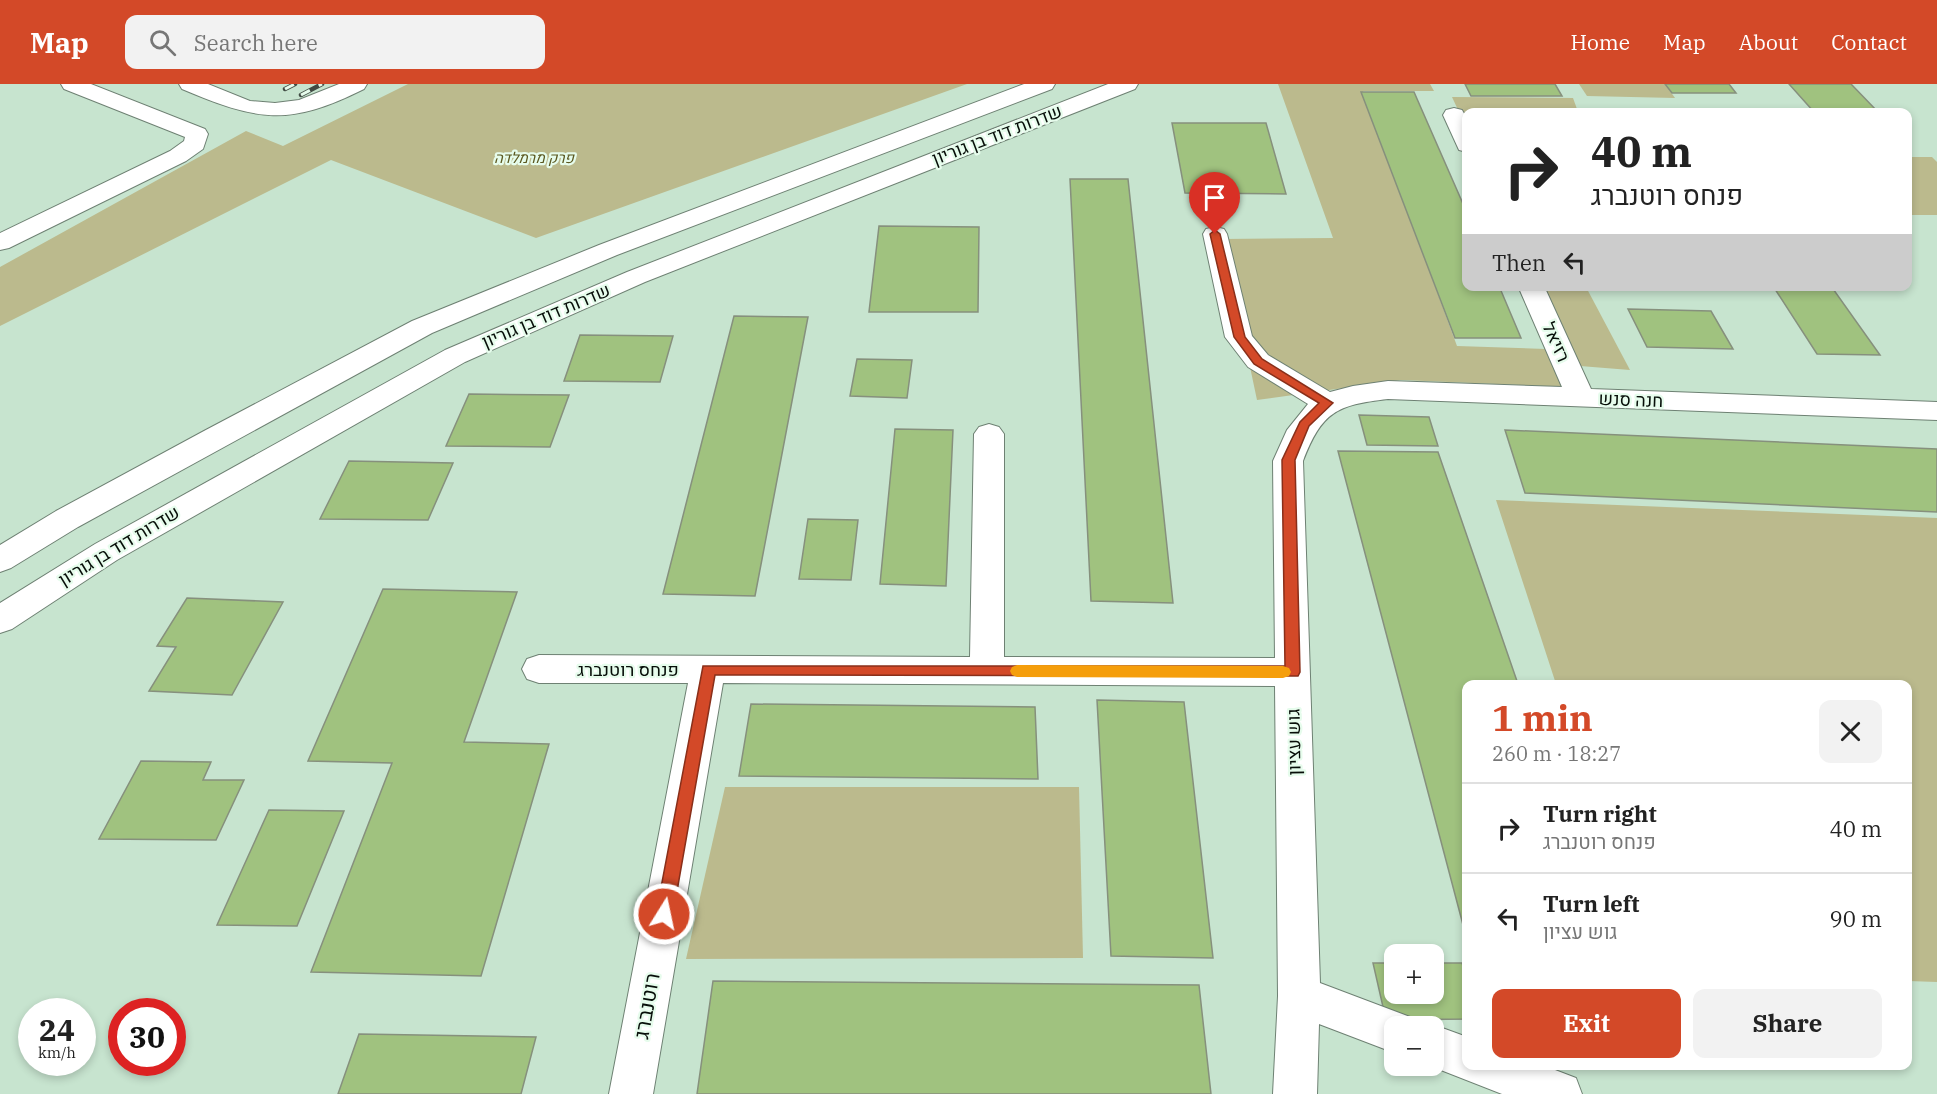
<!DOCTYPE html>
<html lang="en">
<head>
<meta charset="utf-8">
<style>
	:root { --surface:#fff; --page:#f2f2f2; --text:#222; --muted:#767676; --line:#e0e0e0; --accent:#d34928 }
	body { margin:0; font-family:"IBM Plex Serif",Heebo,serif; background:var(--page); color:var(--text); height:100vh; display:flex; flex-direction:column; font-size:22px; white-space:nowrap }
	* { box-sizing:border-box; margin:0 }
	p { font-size:20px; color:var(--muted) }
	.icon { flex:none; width:33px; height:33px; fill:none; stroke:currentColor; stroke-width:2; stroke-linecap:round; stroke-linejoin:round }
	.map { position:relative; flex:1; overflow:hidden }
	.sheet { position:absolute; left:1462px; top:596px; width:450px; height:390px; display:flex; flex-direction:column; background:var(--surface); border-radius:12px; box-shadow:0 3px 9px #0003 }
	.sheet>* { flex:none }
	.hud { position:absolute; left:1462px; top:24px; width:450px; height:183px; border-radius:12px; box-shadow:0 3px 9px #0003; background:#fff; color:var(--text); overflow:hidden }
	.fabs { position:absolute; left:1384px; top:860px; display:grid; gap:12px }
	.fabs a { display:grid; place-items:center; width:60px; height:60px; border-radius:12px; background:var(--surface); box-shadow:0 3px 9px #0003; font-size:30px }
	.speed { position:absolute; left:18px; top:914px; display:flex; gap:12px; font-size:30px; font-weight:700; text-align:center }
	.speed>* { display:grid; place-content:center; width:78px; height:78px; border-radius:50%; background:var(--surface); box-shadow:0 3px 9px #0003; line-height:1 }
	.speed small { font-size:15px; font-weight:400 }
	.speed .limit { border:9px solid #d22; background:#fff; color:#111 }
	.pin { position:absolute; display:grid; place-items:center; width:51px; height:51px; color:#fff; margin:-62px -26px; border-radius:50% 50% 50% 0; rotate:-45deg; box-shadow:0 0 6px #0007 }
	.pin .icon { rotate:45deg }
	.me { position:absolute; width:66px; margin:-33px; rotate:10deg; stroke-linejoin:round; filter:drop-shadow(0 0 4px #0008) }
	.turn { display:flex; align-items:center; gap:21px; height:126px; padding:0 30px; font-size:27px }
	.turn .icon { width:78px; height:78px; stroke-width:2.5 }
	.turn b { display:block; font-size:42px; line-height:51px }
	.then { display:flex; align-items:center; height:57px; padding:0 30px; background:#0003; gap:12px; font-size:22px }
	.round { display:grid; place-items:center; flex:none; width:63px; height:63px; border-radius:12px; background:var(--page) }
	.overview { display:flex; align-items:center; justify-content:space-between; height:102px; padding:0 30px }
	h1 { font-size:36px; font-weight:700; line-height:45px; color:var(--accent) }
	.action { display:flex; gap:12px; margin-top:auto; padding:12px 30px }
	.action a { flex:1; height:69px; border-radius:12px; background:var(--accent); color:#fff; font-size:24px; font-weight:700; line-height:69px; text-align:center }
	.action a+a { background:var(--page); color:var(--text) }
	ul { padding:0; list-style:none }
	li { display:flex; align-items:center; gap:18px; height:90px; padding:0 30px; border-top:2px solid var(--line) }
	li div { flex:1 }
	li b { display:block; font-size:22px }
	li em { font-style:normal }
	header { display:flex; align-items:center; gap:36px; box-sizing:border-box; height:84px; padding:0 30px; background:var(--accent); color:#fff }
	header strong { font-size:28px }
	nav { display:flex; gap:33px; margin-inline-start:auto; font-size:21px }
	.search { width:420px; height:54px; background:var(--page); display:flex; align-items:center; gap:15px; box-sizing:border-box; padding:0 21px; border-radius:12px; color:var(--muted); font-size:22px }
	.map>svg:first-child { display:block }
	.built { fill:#c7e4cf; fill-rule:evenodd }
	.green { fill:#bbba8d }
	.building { fill:#a0c27f; stroke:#86907d; stroke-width:1.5 }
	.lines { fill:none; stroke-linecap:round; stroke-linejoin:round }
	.minor-casing { stroke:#6e8173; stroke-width:2 }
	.major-casing { stroke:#6e8173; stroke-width:2 }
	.minor { fill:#fff; fill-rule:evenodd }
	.major { fill:#fff; fill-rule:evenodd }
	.rail-casing { stroke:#404b43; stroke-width:4.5 }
	.rail { stroke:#e6fcec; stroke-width:3; stroke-dasharray:10; stroke-linecap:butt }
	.route { fill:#d34928; stroke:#892f1a; stroke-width:1.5 }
	.slow { fill:#f59e0b }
	.labels { text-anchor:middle; stroke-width:4.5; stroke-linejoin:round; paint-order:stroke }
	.far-park-label { font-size:15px; font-style:italic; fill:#5b5820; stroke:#e6fcec }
	.street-label { font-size:18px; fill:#070e09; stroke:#e6fcec }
	.near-street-label { font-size:21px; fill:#070e09; stroke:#e6fcec }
</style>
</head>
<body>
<header>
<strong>Map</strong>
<div class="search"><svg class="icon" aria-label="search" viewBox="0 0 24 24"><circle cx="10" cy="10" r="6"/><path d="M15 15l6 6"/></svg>Search here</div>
<nav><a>Home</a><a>Map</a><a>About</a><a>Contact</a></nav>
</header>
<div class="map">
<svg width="1937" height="1010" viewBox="0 0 1937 1010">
	<rect width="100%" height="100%" fill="#d9efdf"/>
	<path class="built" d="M0 0H1937V1010H0ZM1467 28H1908V202H1467ZM1467 600H1908V981H1467ZM1395 870H1434V909H1395ZM32 927H82V978H32ZM122 927H172V978H122ZM1395 942H1434V981H1395Z"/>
	<g class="green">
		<path d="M408 0H967L536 154 331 76 0 242V183L246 47 283 62Z"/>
		<path d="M1278 0H1430L1434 7H1363L1457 262 1546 265 1566 303 1401 296 1257 316 1223 155 1333 154Z"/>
		<path d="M1579 0H1665L1675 14 1587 12Z"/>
		<path d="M1452 13 1573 14 1577 25 1632 26 1633 28H1467V45Z"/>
		<path d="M1908 73H1932L1937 78V131H1908Z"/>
		<path d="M1542 203H1586L1630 286 1580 282Z"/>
		<path d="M1496 416 1937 434V898L1908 897V600H1556Z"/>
		<path d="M725 703H1079L1083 874 686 875Z"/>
	</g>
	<g class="building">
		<path d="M1465 0H1555L1562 12H1471Z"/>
		<path d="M1665 0H1729L1736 9H1672Z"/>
		<path d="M1789 0H1851L1878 28H1814Z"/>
		<path d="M1361 8H1414L1467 129V202H1499L1521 254H1455Z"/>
		<path d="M1172 39H1266L1286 110 1185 109Z"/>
		<path d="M1070 95H1128L1173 519 1091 517Z"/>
		<path d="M879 142 979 143 978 228H869Z"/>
		<path d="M1773 202H1831L1880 271 1817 270Z"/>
		<path d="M1628 225 1711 227 1733 265 1647 263Z"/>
		<path d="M734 232 808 233 755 512 663 510Z"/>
		<path d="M580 251 673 252 660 298 564 297Z"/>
		<path d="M857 275 912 276 907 314 850 312Z"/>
		<path d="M469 310 569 311 550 363 446 362Z"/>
		<path d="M1359 331 1429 333 1438 362 1367 361Z"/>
		<path d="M895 345 953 346 946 502 880 500Z"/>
		<path d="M1505 346 1937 365V428L1525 409Z"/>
		<path d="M1338 367 1438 368 1518 600H1467V856Z"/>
		<path d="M349 377 453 379 428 436 320 435Z"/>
		<path d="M808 435 858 436 851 496 799 495Z"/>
		<path d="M383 505 517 508 464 658 549 660 481 892 311 888 392 679 308 677Z"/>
		<path d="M187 514 283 518 232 611 149 607 176 563 157 562Z"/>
		<path d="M1097 616 1184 618 1213 874 1111 872Z"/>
		<path d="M751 620 1035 623 1038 695 739 692Z"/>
		<path d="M141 677 211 678 203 696H244L216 756 99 755Z"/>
		<path d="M269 726 344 727 297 842 217 841Z"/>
		<path d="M1373 879H1395V909H1434V879H1462L1467 895V935L1386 936Z"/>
		<path d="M713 897 1199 901 1211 1010H697Z"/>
		<path d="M359 950 536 953 521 1010H338Z"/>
	</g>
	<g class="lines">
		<g class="minor-casing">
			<g id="minor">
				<path d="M61 0H91L205 45 208 50 203 65 186 77 9 164 0 166V149L170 67 184 57 185 53 64 5Z"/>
				<path d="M179 0H208L250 17 275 19 299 16 339 0H367L364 5C288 43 258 37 182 5Z"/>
				<path d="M1454 24 1462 26 1467 35V68L1459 66 1443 31 1446 26Z"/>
				<path d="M1215 143 1224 145 1227 150 1252 252 1268 271 1330 308 1353 302 1388 297 1562 303 1518 202H1544L1591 305 1937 318V336L1388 315C1336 321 1322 328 1303 377L1320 899 1410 933 1414 942H1395V969L1319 940 1317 1010H1273L1278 912 1275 602 723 599 653 1010H609L688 599H539L527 595 522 585 527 575 539 571 970 573 974 350 979 343 989 340 999 343 1004 350V573L1275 574 1273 377 1287 346 1308 320 1248 283 1225 253 1203 150 1206 145Z"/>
				<path d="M1434 941 1467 953V981H1542L1576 994 1582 1010H1502L1428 981H1434V942H1431Z"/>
			</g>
		</g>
		<g class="major-casing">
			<g id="major">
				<path d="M1024 0H1055L1052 5 617 171 432 249 78 443 11 484 0 488V461L56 427 204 347 412 237 599 161Z"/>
				<path d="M1108 0H1138L1135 5 645 198 465 278 117 476 12 545 0 549V519L95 460 445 266 627 188Z"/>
			</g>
		</g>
		<use href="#minor" class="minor"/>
		<use href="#major" class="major"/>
		<g class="rail-casing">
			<g id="rail">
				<path d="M285 5 295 0"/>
				<path d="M301 11 322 0"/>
			</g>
		</g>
		<use href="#rail" class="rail"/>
	</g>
	<path class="route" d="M1215 146 1220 150 1245 253 1262 275 1333 319 1309 342 1295 376 1300 588 1298 592 715 591 673 830 670 835 664 837 658 835 656 830 703 582H1285L1282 376 1300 338 1319 319 1254 280 1234 253 1210 150Z"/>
	<path class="slow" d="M1017 581 1283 582 1289 584 1291 588 1289 592 1283 594 1017 593 1012 591 1010 587 1012 583Z"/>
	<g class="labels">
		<g class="far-park-label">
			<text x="534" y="79">פרק מרמלדה</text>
		</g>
		<g class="street-label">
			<text transform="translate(997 51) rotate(-21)" y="6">שדרות דוד בן גוריון</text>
			<text transform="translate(546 232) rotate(-23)" y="6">שדרות דוד בן גוריון</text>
			<text transform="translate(1556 258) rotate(66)" y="6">רזיאל</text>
			<text transform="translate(1631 316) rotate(2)" y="6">חנה סנש</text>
			<text transform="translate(119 462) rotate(-31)" y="6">שדרות דוד בן גוריון</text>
			<text x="628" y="592">פנחס רוטנברג</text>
			<text transform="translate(1294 658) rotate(-91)" y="6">גוש עציון</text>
		</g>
		<g class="near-street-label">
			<text transform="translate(647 922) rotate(-80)" y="7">רוטנברג</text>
		</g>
	</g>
</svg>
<div class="fabs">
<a>+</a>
<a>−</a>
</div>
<div class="speed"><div>24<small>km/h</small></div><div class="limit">30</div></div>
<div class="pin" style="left:1215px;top:150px;background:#d93025"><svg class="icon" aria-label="arrive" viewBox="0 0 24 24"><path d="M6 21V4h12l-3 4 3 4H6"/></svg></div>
<svg class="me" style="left:664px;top:830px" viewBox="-20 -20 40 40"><circle r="17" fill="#d34928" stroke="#fff" stroke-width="3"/><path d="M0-11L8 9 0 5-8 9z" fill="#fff"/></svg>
<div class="hud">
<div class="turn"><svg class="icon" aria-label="right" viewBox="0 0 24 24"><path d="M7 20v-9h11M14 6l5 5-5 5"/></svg><div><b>40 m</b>פנחס רוטנברג</div></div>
<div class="then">Then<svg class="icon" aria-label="left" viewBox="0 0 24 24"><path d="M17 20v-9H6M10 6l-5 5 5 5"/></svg></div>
</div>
<section class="sheet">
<div class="overview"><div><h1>1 min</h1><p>260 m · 18:27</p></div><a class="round"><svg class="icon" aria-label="close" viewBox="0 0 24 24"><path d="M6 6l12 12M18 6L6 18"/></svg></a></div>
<ul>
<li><svg class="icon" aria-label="right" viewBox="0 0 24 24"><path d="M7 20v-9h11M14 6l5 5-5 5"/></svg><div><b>Turn right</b><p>פנחס רוטנברג</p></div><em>40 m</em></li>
<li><svg class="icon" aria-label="left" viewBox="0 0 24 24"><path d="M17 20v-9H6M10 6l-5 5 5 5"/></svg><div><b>Turn left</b><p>גוש עציון</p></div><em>90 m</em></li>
</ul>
<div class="action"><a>Exit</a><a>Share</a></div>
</section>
</div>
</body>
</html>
